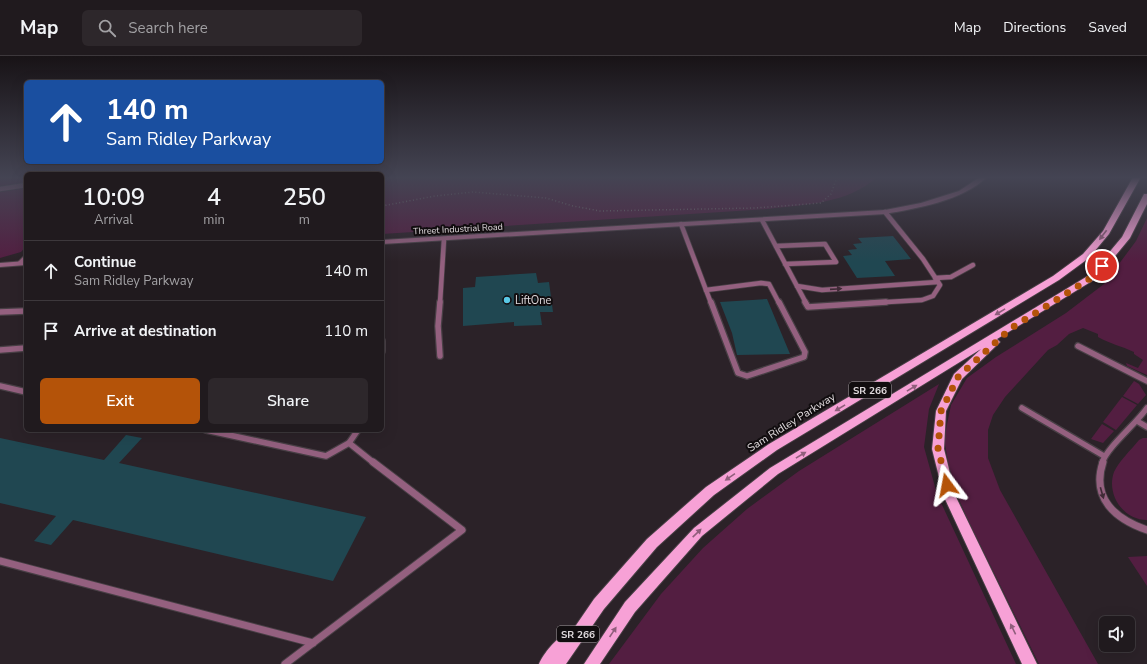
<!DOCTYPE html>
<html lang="en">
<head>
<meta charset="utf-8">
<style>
	:root { --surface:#201a1e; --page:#2d272b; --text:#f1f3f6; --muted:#a2a1a4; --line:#3d383c; --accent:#b45309 }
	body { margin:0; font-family:"Nunito Sans",sans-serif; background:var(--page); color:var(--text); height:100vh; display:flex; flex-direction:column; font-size:15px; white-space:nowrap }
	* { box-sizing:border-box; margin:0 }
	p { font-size:13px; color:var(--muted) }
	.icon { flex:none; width:22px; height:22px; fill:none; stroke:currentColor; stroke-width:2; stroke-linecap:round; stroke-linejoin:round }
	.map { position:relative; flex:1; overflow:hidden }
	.panel { position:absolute; left:24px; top:116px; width:360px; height:260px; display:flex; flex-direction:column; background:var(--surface); border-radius:6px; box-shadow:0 4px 16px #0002,0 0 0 1px var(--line) }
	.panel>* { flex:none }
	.banner { position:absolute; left:24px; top:24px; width:360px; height:84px; border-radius:6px; box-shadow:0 4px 16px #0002,0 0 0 1px var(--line); background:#1a4fa0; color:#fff; overflow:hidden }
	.buttons { position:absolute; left:1099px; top:560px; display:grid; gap:8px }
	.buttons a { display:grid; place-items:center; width:36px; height:36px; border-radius:6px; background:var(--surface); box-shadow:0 4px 16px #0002,0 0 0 1px var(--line); font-size:20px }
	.pin { position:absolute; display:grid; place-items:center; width:34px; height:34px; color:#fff; margin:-17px; border:2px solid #fff; border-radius:50%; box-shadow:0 1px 4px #0007 }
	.me { position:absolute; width:44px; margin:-22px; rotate:347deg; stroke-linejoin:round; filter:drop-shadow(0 0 3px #0008) }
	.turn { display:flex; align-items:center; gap:14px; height:84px; padding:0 16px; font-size:18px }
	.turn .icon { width:52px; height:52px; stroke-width:2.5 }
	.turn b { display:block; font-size:28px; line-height:34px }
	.eta { display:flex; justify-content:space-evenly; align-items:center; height:68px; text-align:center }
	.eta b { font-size:24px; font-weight:600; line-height:28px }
	.cta { display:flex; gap:8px; margin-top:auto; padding:8px 16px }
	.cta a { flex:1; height:46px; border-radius:6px; background:var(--accent); color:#fff; font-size:16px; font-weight:600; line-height:46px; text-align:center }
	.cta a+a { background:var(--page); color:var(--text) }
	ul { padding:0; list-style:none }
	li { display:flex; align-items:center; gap:12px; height:60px; padding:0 16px; border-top:1px solid var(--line) }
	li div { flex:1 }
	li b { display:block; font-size:15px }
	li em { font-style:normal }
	header { display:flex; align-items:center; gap:24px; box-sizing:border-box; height:56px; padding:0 20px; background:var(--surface); border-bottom:1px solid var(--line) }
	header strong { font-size:19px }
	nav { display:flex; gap:22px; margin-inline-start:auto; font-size:14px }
	.search { width:280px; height:36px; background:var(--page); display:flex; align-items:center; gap:10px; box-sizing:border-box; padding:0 14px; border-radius:6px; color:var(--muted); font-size:15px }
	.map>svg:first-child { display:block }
	.green { fill:#531e41 }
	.building { fill:#204751 }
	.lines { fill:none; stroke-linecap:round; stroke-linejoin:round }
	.service-far2-casing { stroke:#483f45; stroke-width:6 }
	.service-far1-casing { stroke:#483f45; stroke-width:8 }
	.service-casing { stroke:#483f45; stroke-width:9 }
	.minor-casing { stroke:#483f45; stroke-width:2 }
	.tertiary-casing { stroke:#483f45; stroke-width:2 }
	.primary-casing { stroke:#483f45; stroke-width:2 }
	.path { stroke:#776f74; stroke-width:1.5; stroke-dasharray:1 2.5; stroke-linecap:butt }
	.service-far2 { stroke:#94607f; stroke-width:4.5 }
	.service-far1 { stroke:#94607f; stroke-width:5.5 }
	.service { stroke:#94607f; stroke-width:7 }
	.minor { fill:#94607f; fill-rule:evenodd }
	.tertiary { fill:#94607f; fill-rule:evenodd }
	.primary { fill:#f7a1d6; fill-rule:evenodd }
	.oneway { fill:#905e7c }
	.oneway2 { fill:#3f2a36 }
	.route { stroke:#b45309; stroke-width:7; stroke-dasharray:0 12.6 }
	.poi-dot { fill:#59c8e5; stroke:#110d0f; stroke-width:1.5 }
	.labels { text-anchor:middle; stroke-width:4; stroke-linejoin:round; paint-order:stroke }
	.far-street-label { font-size:9px; fill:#e0dadd; stroke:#110d0f }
	.shield { fill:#110d0f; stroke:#a29c9f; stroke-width:1 }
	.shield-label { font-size:10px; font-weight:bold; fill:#e0dadd }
	.poi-label { font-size:11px; fill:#e0dadd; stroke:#110d0f; text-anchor:start }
	.street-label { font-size:11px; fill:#e0dadd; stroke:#110d0f }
</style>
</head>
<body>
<header>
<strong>Map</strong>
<div class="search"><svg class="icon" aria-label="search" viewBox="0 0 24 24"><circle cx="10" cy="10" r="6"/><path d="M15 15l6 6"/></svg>Search here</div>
<nav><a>Map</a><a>Directions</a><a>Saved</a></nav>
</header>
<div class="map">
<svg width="1147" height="608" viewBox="0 0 1147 608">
	<rect width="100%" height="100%" fill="#2b2228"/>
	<g class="green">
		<path d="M0 121H26V126L0 130Z"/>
		<path d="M382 121H877C847 148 807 148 768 153L382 178Z"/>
		<path d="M26 132V190L21 196 0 202V136Z"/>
		<path d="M1147 162V319L1127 310 1126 307 1138 312 1143 304 1134 298V296C1121 290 1111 288 1098 281V278L1083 272 1069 278 1057 289 1048 294 1005 341 993 359 988 374V402L1000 434 1098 608H1039L967 462 952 427 944 383 951 349 967 322 996 301 1066 257 1104 228 1136 185Z"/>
		<path d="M1134 325 1139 328 1146 339 1138 348 1123 340Z"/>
		<path d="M939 328 929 353 924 391 937 438 1016 608H609L661 538 703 492 747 453 799 415Z"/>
		<path d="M1122 341 1137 349 1116 374 1103 366Z"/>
		<path d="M1102 368 1114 375 1103 387 1091 383Z"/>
		<path d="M1143 382H1147V464C1123 464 1106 438 1114 416 1119 405 1131 394 1139 384Z"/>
		<path d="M1147 500V530L1128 501Z"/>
	</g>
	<g class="building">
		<path d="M893 180 911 203 885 205 895 220 857 222 843 200 852 199 848 194 857 193 853 188 862 187 858 182Z"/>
		<path d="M536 217 538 227 549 226 553 256H540L542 269 514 270V266L463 270V232L475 231 476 221Z"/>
		<path d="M767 243 790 298 737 299 732 277 720 246Z"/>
		<path d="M126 379 142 382 119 407 366 461 333 525 73 464 51 489 34 485 56 460 0 447V382L104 404Z"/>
	</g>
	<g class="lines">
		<g class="service-far2-casing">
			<g id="service-far2">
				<path d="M0 133 26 129"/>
				<path d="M762 164 806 247"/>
				<path d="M681 168 706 234"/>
				<path d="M776 190 825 188 836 206 785 208"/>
				<path d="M935 222 951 221 973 209"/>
				<path d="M797 230 822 234 938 226"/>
				<path d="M706 234 711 247"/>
				<path d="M706 234 761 227 769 228 779 247"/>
				<path d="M440 247 444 183"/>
				<path d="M870 247 922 244 933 240 940 229 923 203 885 156"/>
			</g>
		</g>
		<g class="service-far1-casing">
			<g id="service-far1">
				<path d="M440 246 438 270 440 300"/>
				<path d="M711 246 738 317 747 320 804 301 805 296 779 246"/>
				<path d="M805 246 808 251 886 246"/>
				<path d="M0 256 26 255"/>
				<path d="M382 285V295"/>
				<path d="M1078 290 1147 325"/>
				<path d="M0 294 26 292"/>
				<path d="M0 330 26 336"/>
				<path d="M1022 352 1104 400"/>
				<path d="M1137 365 1147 371"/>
				<path d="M206 374 326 400 349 387"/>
				<path d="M358 374 349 387 374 407"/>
				<path d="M1102 407C1107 391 1136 368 1147 352"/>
			</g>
		</g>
		<g class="service-casing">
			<g id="service">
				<path d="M1103 406C1091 442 1115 463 1147 474"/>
				<path d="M0 505 313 587"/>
				<path d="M285 608 462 474 373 406"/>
			</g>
		</g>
		<g class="minor-casing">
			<path id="minor" d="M26 199V205L21 209H17V207L24 200Z"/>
		</g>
		<g class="tertiary-casing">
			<g id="tertiary">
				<path d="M980 121H987C962 145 918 152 885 158L382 188V184L885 154 921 147 959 135Z"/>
				<path d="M26 205V209L0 211V207Z"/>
			</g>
		</g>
		<g class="primary-casing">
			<g id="primary">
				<path d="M1133 121H1141L1109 178 1089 202 1059 224 777 394 714 439 657 491 604 553 566 608H539C543 598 557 581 567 577L570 578 594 543 647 483 706 431 769 388 1053 220 1083 198 1103 175Z"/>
				<path d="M1144 138H1147V148L1130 182 1097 222 997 283 1000 286 998 288 962 323 946 355 944 393 956 441 1037 608H1022L944 441 932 393 936 355 954 318 981 293 778 418 702 480 635 556 600 608H584L625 546 694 472 770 412 1091 218 1122 181Z"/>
			</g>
		</g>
		<path class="path" d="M382 150 435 140 473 136 546 142 573 150 600 155 755 152 821 147 831 138 837 121"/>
		<use href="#service-far2" class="service-far2"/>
		<use href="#service-far1" class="service-far1"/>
		<use href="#service" class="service"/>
		<use href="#minor" class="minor"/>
		<use href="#tertiary" class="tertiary"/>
		<use href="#primary" class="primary"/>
	</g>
	<defs><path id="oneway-solid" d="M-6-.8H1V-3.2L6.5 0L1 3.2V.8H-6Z"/></defs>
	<g class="oneway">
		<use href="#oneway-solid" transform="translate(1103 179) rotate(127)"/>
		<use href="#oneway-solid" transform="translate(1000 256) rotate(149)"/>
		<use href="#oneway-solid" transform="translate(912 332) rotate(-31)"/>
		<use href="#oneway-solid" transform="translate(840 352) rotate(149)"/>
		<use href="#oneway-solid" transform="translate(801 399) rotate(-31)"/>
		<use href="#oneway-solid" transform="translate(730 421) rotate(146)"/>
		<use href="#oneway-solid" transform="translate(697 477) rotate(-44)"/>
		<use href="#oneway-solid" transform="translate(1013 573) rotate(-116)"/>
		<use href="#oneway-solid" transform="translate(613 576) rotate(-56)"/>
	</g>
	<g class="oneway2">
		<use href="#oneway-solid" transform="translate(836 233) rotate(-4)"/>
		<use href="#oneway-solid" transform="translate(1102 437) rotate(74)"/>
	</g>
	<linearGradient id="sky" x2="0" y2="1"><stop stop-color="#181316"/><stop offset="0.59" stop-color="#444453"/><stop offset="1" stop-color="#444453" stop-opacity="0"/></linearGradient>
	<rect width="1147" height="206" fill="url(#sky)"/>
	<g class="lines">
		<path class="route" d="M947 429 938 393 941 355 958 321 1010 273 1094 220 1102 210"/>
	</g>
	<circle class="poi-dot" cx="507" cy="244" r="4"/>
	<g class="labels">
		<g class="far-street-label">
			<text transform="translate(458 173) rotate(-3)" y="3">Threet Industrial Road</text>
		</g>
		<g class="shield">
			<rect x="849" y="326" width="42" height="16" rx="3"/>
			<rect x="557" y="570" width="42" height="16" rx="3"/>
		</g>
		<g class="shield-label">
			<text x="870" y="338">SR 266</text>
			<text x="578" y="582">SR 266</text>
		</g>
		<g class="poi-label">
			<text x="515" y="248">LiftOne</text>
		</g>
		<g class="street-label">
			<text transform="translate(791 366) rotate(-32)" y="4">Sam Ridley Parkway</text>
		</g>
	</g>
</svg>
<div class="buttons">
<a><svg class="icon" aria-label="sound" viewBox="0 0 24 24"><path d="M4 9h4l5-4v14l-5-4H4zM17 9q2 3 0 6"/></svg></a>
</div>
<div class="pin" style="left:1102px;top:210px;background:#d93025"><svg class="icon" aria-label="arrive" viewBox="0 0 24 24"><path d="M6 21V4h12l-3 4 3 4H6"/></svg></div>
<svg class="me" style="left:947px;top:429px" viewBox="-20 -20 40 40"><path d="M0-17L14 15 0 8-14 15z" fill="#b45309" stroke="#fff" stroke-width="4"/></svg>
<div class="banner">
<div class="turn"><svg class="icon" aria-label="ahead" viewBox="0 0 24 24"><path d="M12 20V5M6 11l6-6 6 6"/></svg><div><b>140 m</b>Sam Ridley Parkway</div></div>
</div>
<section class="panel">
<div class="eta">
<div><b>10:09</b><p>Arrival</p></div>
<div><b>4</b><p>min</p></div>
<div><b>250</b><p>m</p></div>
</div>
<ul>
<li><svg class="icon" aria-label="ahead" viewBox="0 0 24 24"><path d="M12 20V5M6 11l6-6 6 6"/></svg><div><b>Continue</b><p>Sam Ridley Parkway</p></div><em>140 m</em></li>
<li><svg class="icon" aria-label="arrive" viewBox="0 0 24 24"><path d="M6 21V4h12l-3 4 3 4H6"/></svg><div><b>Arrive at destination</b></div><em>110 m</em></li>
</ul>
<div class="cta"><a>Exit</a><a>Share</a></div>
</section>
</div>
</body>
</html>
